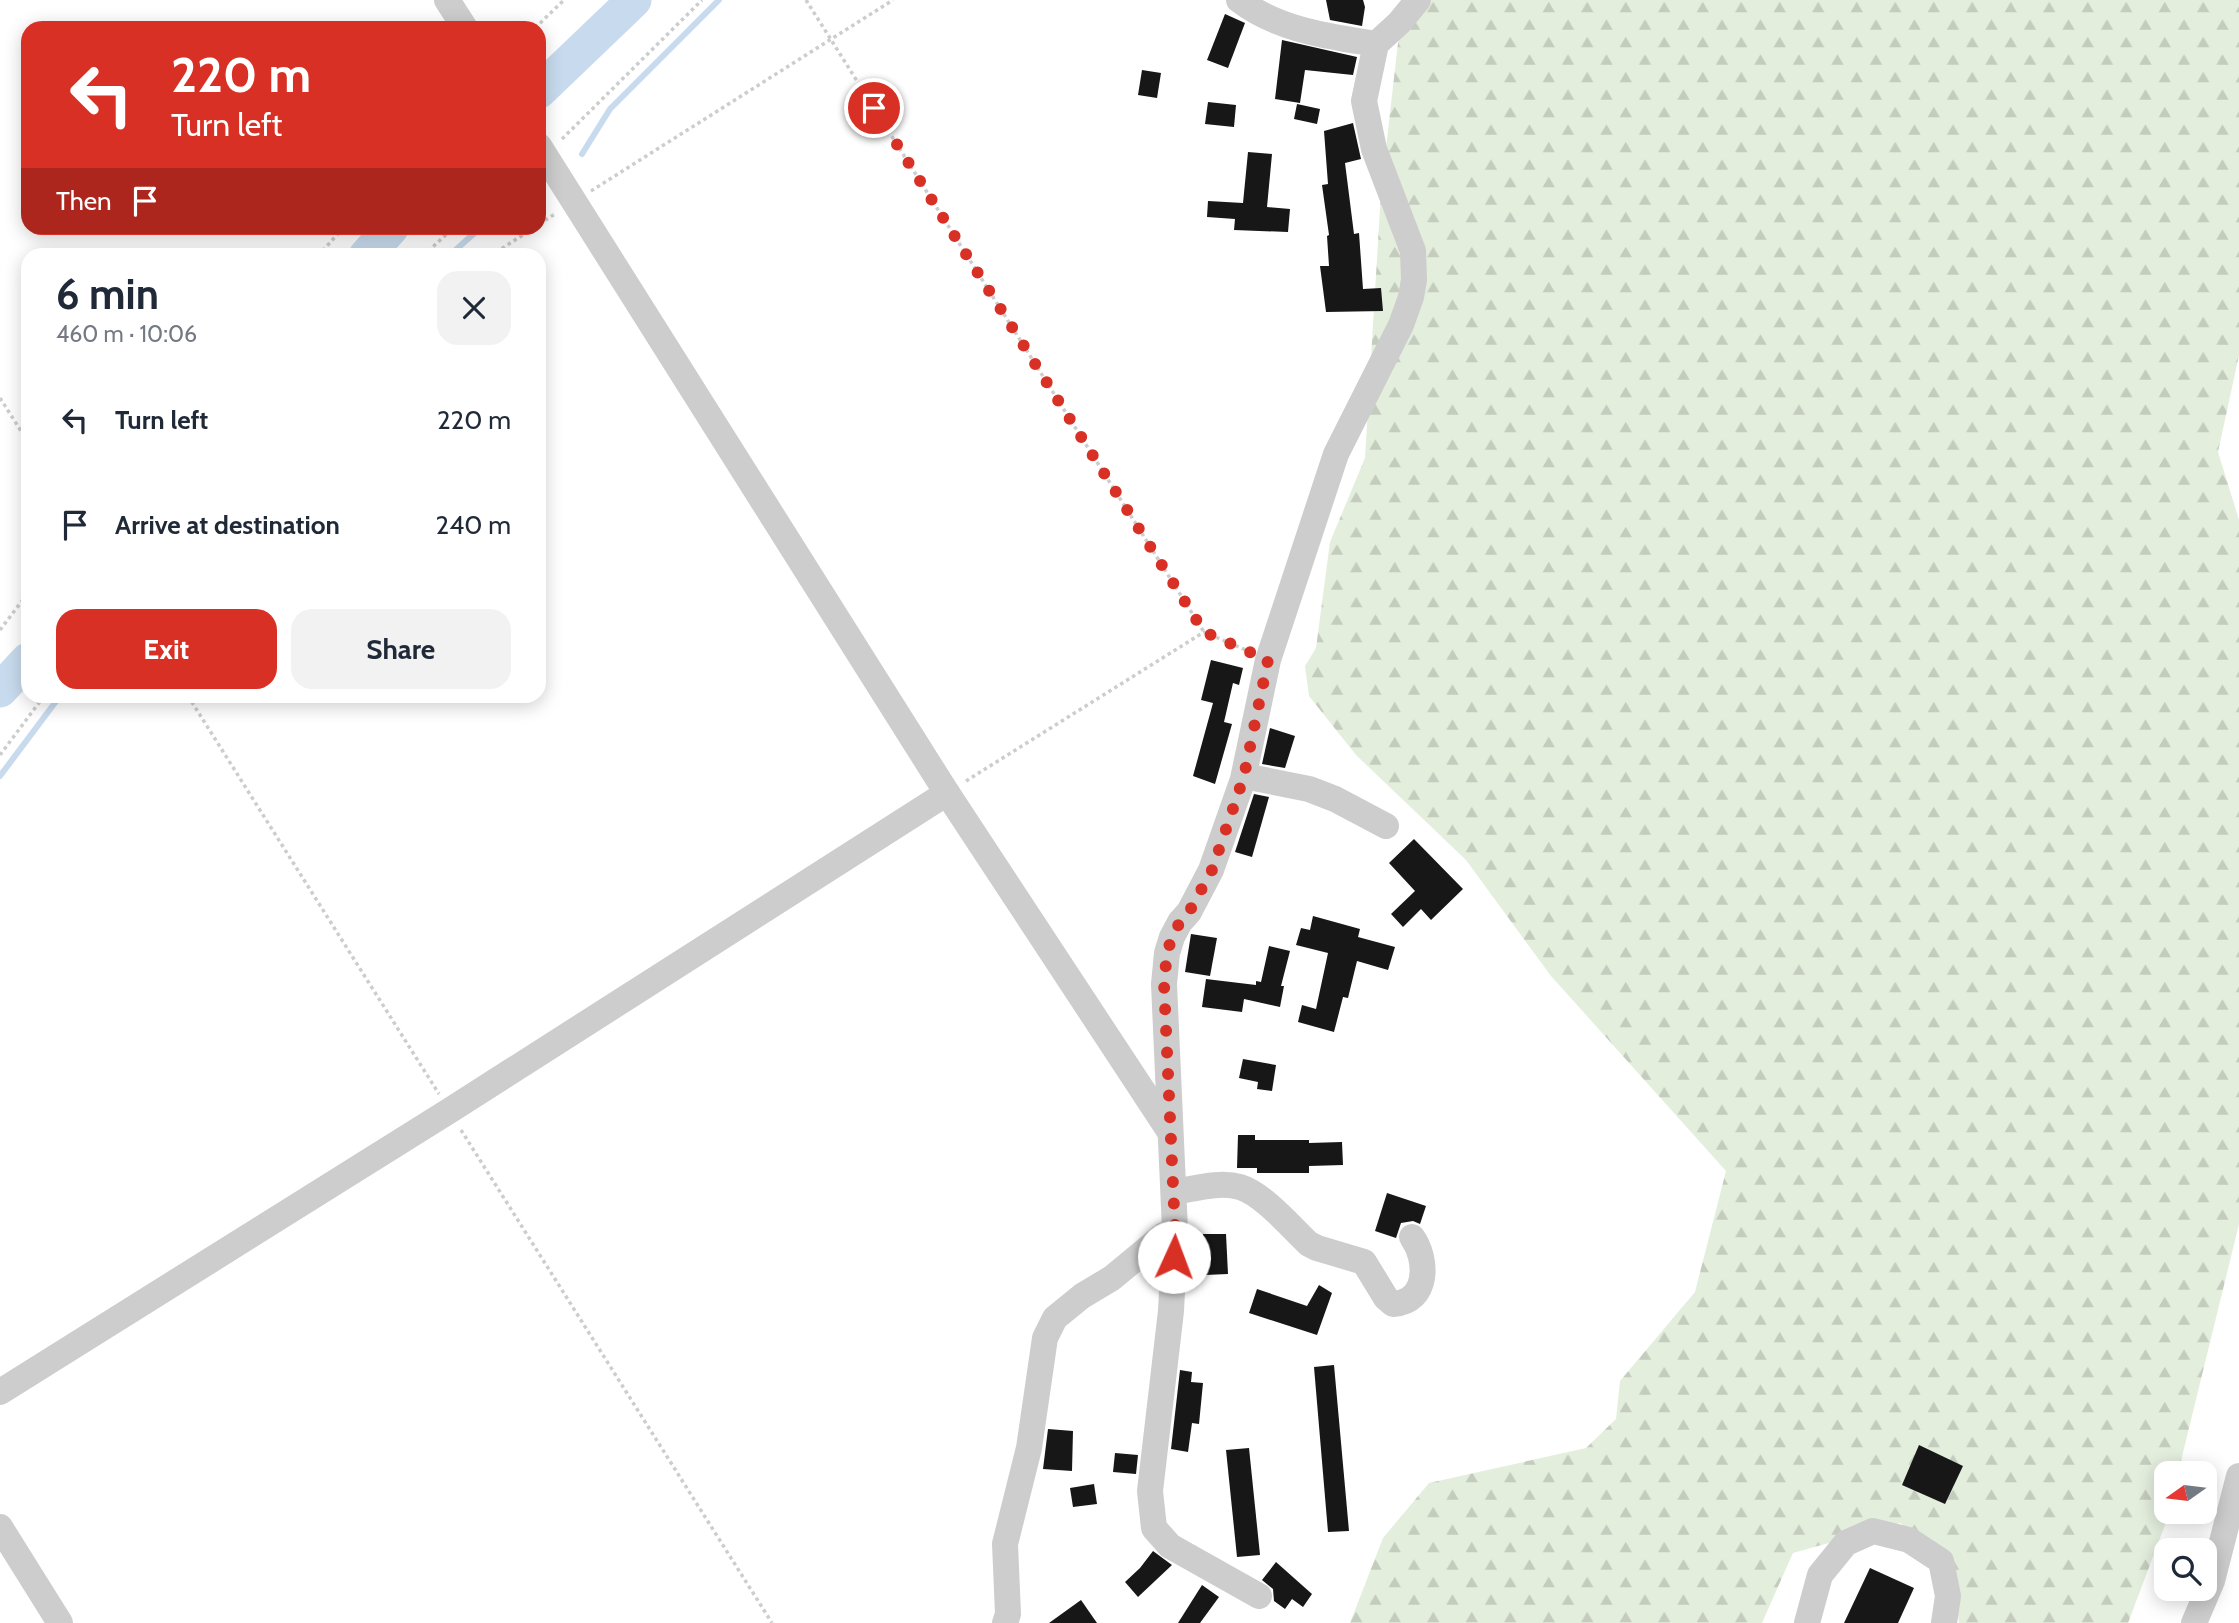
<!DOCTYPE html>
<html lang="en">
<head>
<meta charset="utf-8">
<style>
	:root { --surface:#fff; --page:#f2f2f3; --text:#1f2937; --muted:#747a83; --accent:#d93025 }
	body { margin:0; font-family:Cabin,sans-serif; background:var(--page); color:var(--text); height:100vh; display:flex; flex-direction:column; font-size:26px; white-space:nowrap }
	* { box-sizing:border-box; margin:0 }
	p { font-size:23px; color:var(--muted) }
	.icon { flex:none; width:38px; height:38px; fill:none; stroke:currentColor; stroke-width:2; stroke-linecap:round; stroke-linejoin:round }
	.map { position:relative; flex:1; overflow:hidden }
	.sheet { position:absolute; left:21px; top:248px; width:525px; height:455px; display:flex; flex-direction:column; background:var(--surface); border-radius:21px; box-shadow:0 4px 18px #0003 }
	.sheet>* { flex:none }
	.guide { position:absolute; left:21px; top:21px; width:525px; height:214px; border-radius:21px; box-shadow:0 4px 18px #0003; background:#d93025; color:#fff; overflow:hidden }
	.needle { width:46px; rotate:256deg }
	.buttons { position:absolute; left:2154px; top:1461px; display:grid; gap:14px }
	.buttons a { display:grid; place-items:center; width:63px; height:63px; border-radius:14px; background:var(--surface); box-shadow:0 4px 18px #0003; font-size:35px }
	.pin { position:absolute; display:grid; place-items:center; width:60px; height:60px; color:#fff; margin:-30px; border:4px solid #fff; border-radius:50%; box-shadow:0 2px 7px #0007 }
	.me { position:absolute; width:77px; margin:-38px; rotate:2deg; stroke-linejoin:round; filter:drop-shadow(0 0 5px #0008) }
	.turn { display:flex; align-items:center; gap:24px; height:147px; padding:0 35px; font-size:32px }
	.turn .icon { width:91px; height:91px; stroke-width:2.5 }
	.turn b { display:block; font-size:49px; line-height:60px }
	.then { display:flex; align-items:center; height:66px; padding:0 35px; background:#0003; gap:14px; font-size:26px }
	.round { display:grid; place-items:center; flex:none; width:74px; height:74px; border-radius:21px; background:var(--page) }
	.head { display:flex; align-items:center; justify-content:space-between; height:119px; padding:0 35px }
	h1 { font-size:42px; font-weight:700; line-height:52px }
	.primary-button { display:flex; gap:14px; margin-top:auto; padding:14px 35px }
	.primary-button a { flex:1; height:80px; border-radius:21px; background:var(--accent); color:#fff; font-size:28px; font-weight:700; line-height:80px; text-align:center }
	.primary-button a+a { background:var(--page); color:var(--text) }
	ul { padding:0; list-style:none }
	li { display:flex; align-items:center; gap:21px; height:105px; padding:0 35px }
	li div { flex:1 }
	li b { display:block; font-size:26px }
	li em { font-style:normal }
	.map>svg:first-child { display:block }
	.forest { fill:url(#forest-firs) }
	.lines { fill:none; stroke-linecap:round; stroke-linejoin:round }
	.stream { stroke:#c8dbee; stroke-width:6 }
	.river { stroke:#c8dbee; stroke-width:35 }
	.building { fill:#171717 }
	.path { stroke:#cdcdcd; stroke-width:3.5; stroke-dasharray:3.5 3.5; stroke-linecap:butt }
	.minor { stroke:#cdcdcd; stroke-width:26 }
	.route { stroke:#d93025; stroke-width:12; stroke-dasharray:0 21.6 }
</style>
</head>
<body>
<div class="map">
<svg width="2239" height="1623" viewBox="0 0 2239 1623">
	<defs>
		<pattern id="forest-firs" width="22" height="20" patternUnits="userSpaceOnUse" patternTransform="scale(1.75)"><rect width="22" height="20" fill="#e4eedd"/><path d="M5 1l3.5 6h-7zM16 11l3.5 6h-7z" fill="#c4ccbe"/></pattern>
	</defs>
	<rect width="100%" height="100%" fill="#fff"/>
	<path class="forest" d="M1408 0H2239V355L2218 452 2239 520V1224L2178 1473 2166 1474 2168 1512 2165 1525 2128 1623H1959L1951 1561 1900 1523 1793 1553 1762 1623H1350L1383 1538 1429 1483 1586 1448 1616 1419 1620 1381 1695 1292 1726 1171 1551 976 1466 860 1356 755 1309 696 1305 666 1316 648 1330 542 1365 458 1381 192 1399 34Z"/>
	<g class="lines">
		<g class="stream">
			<path d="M582 154 610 109 719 0"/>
			<path d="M449 256 480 228"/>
			<path d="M0 776 60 696"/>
		</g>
		<g class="river">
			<path d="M539 91 634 0"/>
			<path d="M366 256 391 228"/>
			<path d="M0 690 28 660"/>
		</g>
	</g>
	<g class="building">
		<path d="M1326 0H1363L1365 7 1362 26 1330 20Z"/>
		<path d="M1225 14 1245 23 1228 68 1207 60Z"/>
		<path d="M1282 40 1357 57 1353 75 1305 70 1300 103 1275 99Z"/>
		<path d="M1142 70 1161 73 1157 98 1138 95Z"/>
		<path d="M1208 102 1236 105 1234 127 1205 124Z"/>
		<path d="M1297 104 1320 109 1317 124 1294 119Z"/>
		<path d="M1353 123 1361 159 1345 163 1354 234 1359 233 1363 289 1381 288 1383 311 1326 312 1320 266H1329L1327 236 1329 235 1322 185 1328 184 1324 131Z"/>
		<path d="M1248 152 1272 154 1267 207 1290 209 1288 232 1234 230 1235 219 1207 217 1208 201 1243 203Z"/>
		<path d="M1211 660 1243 668 1239 685 1233 683 1224 722 1232 724 1215 784 1193 776 1213 703 1201 700Z"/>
		<path d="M1270 728 1295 736 1285 768 1262 764Z"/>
		<path d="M1254 794 1269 797 1252 857 1235 852Z"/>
		<path d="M1414 839 1463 889 1431 920 1421 909 1403 927 1391 914 1415 891 1389 863Z"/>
		<path d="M1313 916 1360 929 1358 937 1395 947 1388 970 1357 961 1348 998 1343 997 1334 1032 1298 1022 1302 1005 1316 1009 1328 953 1296 945 1301 928 1310 930Z"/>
		<path d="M1191 934 1217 938 1210 976 1185 972Z"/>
		<path d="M1269 946 1290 951 1281 986H1284L1280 1007 1244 999 1242 1012 1202 1007 1206 979 1256 985V981L1261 982Z"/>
		<path d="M1243 1059 1276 1065 1272 1091 1257 1089 1258 1082 1239 1078Z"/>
		<path d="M1238 1135H1255V1140H1309V1143L1342 1142 1343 1165 1309 1166V1173H1257V1168H1237Z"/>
		<path d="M1387 1193 1426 1206 1420 1224 1413 1221 1401 1223 1396 1238 1375 1231Z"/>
		<path d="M1203 1234H1226L1228 1274 1205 1275Z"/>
		<path d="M1319 1285 1332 1293 1317 1335 1249 1313 1257 1289 1307 1306Z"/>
		<path d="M1334 1365 1349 1531 1328 1532 1314 1367Z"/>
		<path d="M1180 1370 1192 1372 1191 1382 1203 1383 1199 1424 1192 1423 1188 1452 1171 1449Z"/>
		<path d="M1048 1429 1073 1431 1072 1471 1043 1469Z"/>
		<path d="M1919 1445 1963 1466 1945 1504 1902 1485Z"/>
		<path d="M1249 1448 1260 1555 1237 1557 1226 1450Z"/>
		<path d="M1115 1453 1138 1455 1136 1474 1113 1472Z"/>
		<path d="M1094 1484 1097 1504 1073 1507 1070 1488Z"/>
		<path d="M1153 1551 1172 1565 1138 1597 1125 1582 1140 1568Z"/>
		<path d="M1276 1562 1312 1594 1303 1607 1292 1599 1285 1609 1274 1601 1273 1589 1262 1580Z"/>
		<path d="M1870 1568 1914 1588 1898 1623H1844Z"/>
		<path d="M1202 1585 1219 1597 1200 1623H1178Z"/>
		<path d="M1081 1600 1097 1623H1049Z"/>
	</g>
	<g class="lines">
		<g class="path">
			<path d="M806 0 1204 632"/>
			<path d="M535 28 564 0"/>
			<path d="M562 139 702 0"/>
			<path d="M591 191 893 0"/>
			<path d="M539 224 555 214"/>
			<path d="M318 256 343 228"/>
			<path d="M423 256 453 228"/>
			<path d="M490 256 534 228"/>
			<path d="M0 398 28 442"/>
			<path d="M0 630 28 593"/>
			<path d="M188 696 439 1094"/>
			<path d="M0 755 44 696"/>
			<path d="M966 781 1204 632 1248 651"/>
			<path d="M461 1130 772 1623"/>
		</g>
		<g class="minor">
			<path d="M447 0 465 28"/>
			<path d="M1239 0C1278 30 1328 36 1376 44"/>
			<path d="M539 146 947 793 1170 1132"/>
			<path d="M1244 776 1309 789 1335 799 1386 826"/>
			<path d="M1174 1192C1194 1189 1219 1181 1240 1187 1263 1194 1291 1227 1309 1244L1317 1248 1364 1262 1386 1298 1393 1304C1429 1302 1428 1259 1412 1237"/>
			<path d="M0 1392 449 1111 947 793"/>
			<path d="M0 1527 60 1623"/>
			<path d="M1259 1596 1170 1546 1154 1528 1150 1491 1171 1311 1175 1230 1164 984 1167 953 1172 937 1180 922 1189 912 1211 870 1243 779 1268 660 1336 454 1401 325 1411 297 1414 280 1413 251 1374 149 1364 101 1376 44 1399 23 1418 0"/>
			<path d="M1005 1623 1008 1614 1005 1544 1029 1448 1045 1338 1055 1318 1082 1296 1112 1278 1164 1235 1175 1230"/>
			<path d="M1807 1623 1820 1575 1846 1543 1873 1531 1909 1540 1941 1561 1948 1596 1944 1623"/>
			<path d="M2194 1623 2212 1581 2239 1476"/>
		</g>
	</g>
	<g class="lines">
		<path class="route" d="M874 108 1204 632 1268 660 1244 776 1236 800 1212 870 1189 912 1180 922 1172 937 1167 953 1164 984 1175 1230 1174 1257"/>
	</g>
</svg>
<div class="buttons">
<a><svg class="needle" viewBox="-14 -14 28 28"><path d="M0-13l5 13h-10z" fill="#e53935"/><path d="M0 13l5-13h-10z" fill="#747a83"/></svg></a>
<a><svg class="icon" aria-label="search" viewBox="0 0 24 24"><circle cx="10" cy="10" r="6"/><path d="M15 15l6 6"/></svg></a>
</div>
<div class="pin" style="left:874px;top:108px;background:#d93025"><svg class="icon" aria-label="arrive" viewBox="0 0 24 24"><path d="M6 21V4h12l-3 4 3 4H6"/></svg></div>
<svg class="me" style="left:1174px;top:1257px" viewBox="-20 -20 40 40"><circle r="19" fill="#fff"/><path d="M0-13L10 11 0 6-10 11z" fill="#d93025"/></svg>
<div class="guide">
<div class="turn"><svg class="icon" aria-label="left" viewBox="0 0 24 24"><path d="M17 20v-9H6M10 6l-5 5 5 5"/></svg><div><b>220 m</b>Turn left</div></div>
<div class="then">Then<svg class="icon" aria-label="arrive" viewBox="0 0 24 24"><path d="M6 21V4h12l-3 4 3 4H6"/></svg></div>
</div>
<section class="sheet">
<div class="head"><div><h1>6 min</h1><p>460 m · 10:06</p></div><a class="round"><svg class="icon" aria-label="close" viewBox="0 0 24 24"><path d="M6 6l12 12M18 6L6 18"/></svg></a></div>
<ul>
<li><svg class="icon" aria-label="left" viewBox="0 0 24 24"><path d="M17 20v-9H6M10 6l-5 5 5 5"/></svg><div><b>Turn left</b></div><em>220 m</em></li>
<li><svg class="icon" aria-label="arrive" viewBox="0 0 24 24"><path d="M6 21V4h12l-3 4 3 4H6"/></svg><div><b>Arrive at destination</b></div><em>240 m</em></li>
</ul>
<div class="primary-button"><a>Exit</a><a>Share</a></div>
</section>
</div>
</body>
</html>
